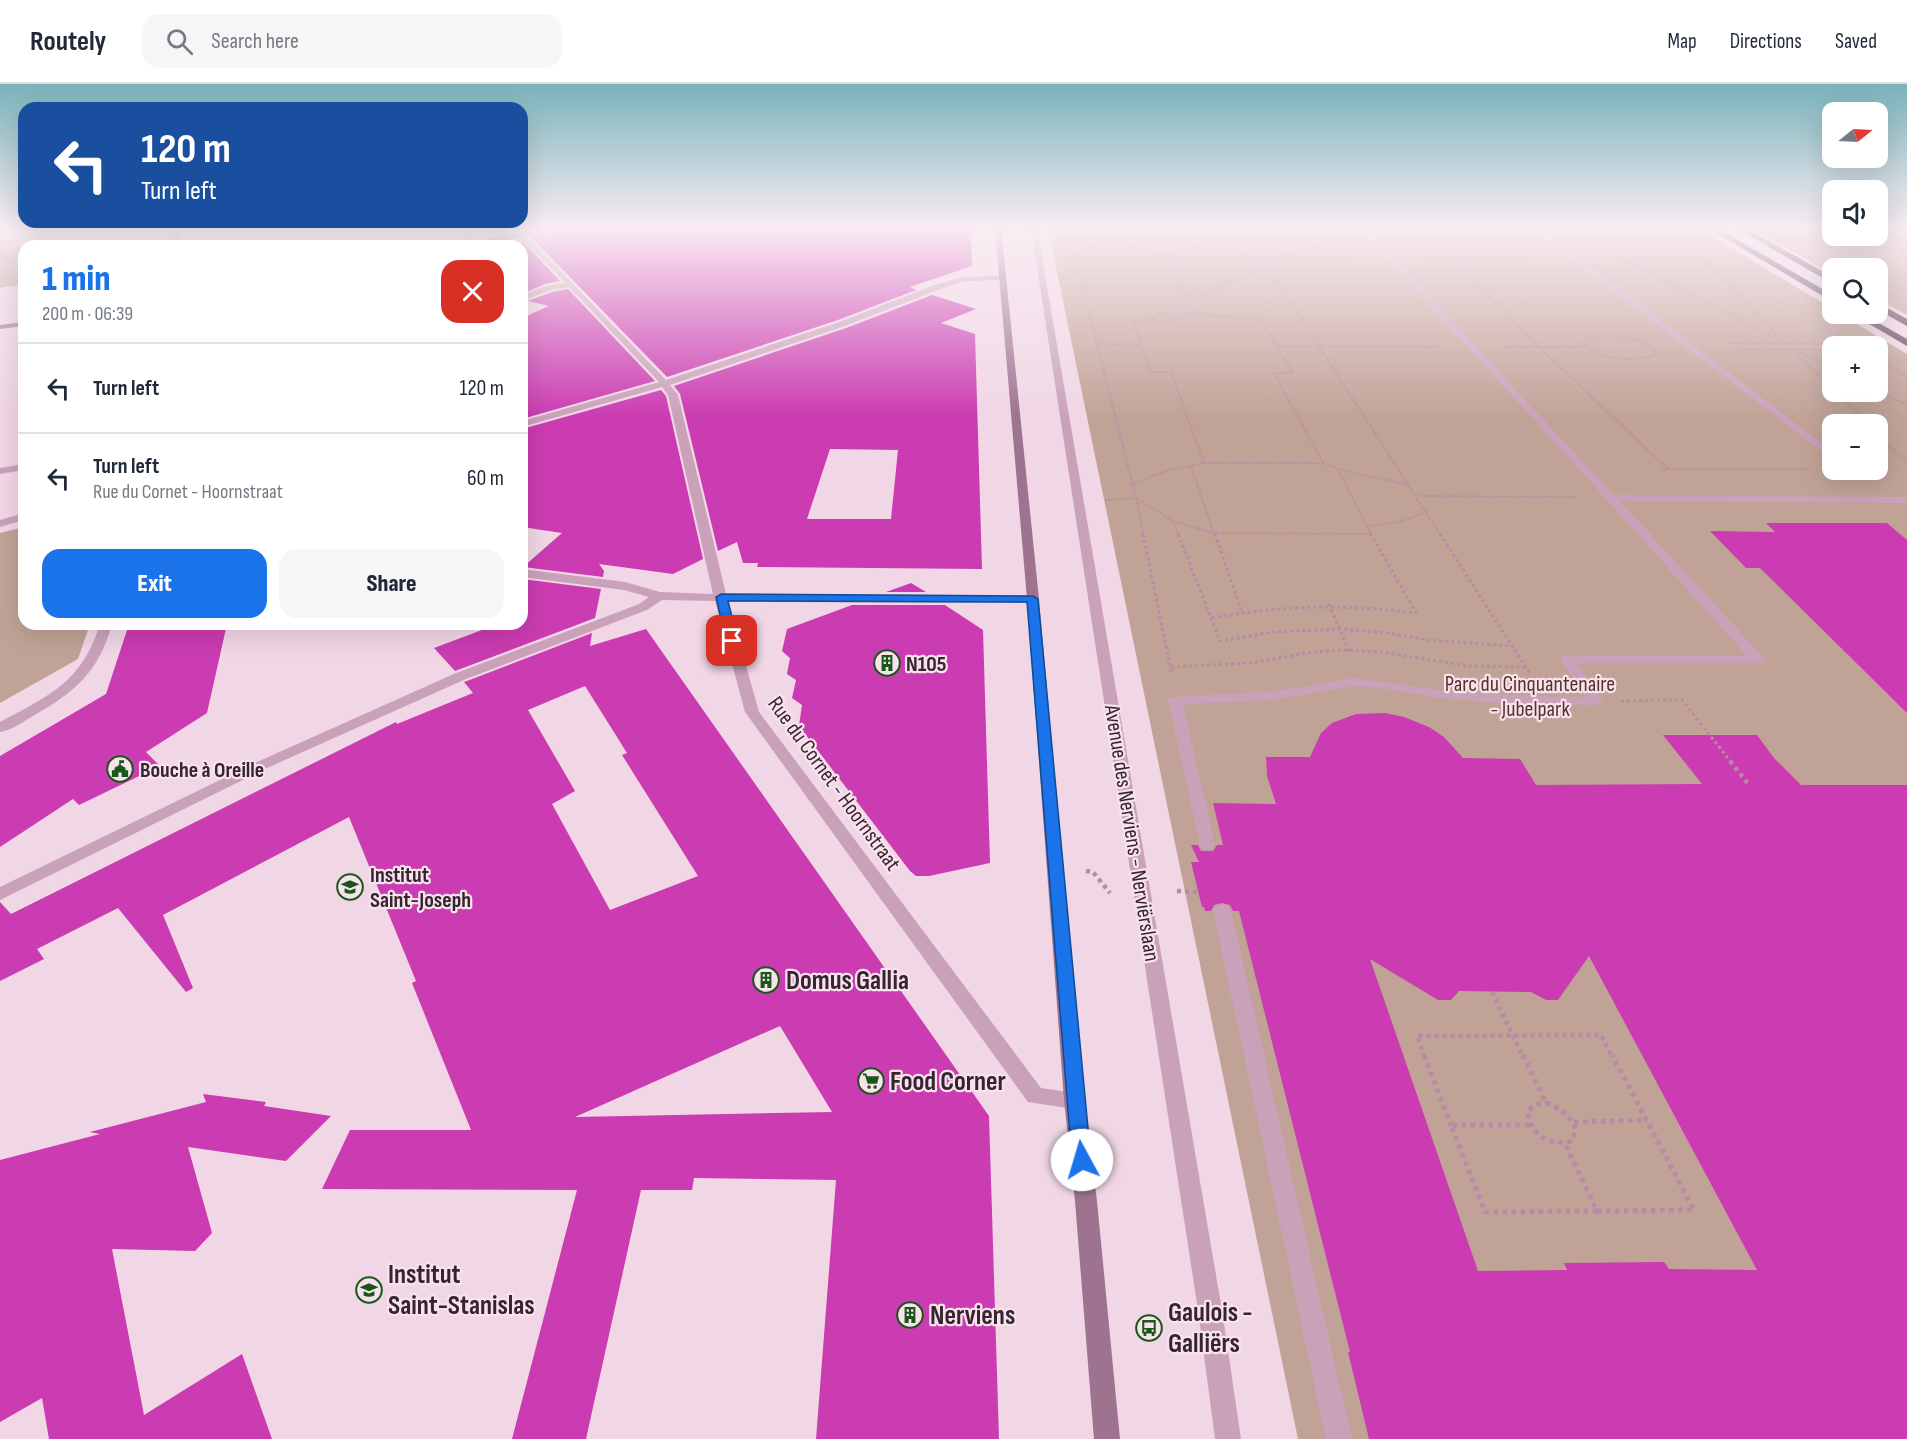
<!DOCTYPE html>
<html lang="en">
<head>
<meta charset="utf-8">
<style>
	:root { --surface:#fff; --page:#f6f6f7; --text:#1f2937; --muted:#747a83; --line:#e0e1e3; --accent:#1a73e8 }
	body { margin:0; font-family:"Sofia Sans Condensed",sans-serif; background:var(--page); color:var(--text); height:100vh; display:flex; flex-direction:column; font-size:22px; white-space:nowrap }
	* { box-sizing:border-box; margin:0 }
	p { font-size:20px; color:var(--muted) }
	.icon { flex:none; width:33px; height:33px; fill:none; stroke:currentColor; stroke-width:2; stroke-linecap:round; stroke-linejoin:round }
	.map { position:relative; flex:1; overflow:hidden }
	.details { position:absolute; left:18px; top:156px; width:510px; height:390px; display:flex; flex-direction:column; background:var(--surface); border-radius:18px; box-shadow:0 6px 24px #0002 }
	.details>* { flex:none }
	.guide { position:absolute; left:18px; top:18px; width:510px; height:126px; border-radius:18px; box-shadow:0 6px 24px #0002; background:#1a4fa0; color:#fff; overflow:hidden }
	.needle { width:39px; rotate:72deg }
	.fabs { position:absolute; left:1822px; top:18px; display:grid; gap:12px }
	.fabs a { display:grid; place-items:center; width:66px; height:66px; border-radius:12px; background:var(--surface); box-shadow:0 6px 24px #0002; font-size:30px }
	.pin { position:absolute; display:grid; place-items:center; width:51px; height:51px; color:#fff; margin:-26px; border-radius:12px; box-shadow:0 3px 9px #0006 }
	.me { position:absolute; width:66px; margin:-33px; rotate:354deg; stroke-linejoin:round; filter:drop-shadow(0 0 4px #0008) }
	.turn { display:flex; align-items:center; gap:21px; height:126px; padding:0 24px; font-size:27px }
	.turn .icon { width:78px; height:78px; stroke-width:2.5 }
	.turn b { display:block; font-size:42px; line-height:51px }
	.round { display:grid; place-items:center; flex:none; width:63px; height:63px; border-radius:18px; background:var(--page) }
	.head { display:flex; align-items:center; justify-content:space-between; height:102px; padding:0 24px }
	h1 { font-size:36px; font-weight:800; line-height:45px; color:var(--accent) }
	.primary-button { display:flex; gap:12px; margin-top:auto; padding:12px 24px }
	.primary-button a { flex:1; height:69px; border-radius:18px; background:var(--accent); color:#fff; font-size:24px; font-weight:800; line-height:69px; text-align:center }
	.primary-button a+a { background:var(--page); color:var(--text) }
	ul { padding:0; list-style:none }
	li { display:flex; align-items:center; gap:18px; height:90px; padding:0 24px; border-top:2px solid var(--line) }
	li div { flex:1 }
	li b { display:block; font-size:22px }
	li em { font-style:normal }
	header { display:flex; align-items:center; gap:36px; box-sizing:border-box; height:84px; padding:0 30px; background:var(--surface); border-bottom:2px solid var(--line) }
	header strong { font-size:28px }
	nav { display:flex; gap:33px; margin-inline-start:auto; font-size:21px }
	.search { width:420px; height:54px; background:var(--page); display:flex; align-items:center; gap:15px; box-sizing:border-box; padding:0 21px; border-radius:18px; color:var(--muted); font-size:22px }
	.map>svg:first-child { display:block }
	.green { fill:#c1a296; fill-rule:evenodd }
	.building { fill:#cb3bb1; fill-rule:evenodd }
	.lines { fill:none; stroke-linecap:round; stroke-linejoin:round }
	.path-far3 { stroke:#b58ca6; stroke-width:2; stroke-dasharray:1.5 1.5; stroke-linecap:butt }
	.path-far2 { stroke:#b58ca6; stroke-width:3; stroke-dasharray:3 3; stroke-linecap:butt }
	.path-far1 { stroke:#b58ca6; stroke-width:4.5; stroke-dasharray:4 4; stroke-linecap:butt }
	.path { stroke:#b58ca6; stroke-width:5; stroke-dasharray:4.5 4.5; stroke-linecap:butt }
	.lane { fill:#c9a2ba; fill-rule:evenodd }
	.street { fill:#c9a2ba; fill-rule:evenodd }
	.secondary { fill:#9d7390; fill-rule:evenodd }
	.highway { fill:#553b4f; fill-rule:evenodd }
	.route { fill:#1a73e8; stroke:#114b97; stroke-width:1.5 }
	.labels { text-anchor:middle; stroke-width:4.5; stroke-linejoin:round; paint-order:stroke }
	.poi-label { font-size:22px; font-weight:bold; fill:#342530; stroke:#f9e2ee; text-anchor:start }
	.park-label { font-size:22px; fill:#533528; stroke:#f9e2ee }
	.street-label { font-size:22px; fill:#342530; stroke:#f9e2ee }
	.near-poi-label { font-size:27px; font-weight:bold; fill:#342530; stroke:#f9e2ee; text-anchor:start }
</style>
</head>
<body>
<header>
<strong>Routely</strong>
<div class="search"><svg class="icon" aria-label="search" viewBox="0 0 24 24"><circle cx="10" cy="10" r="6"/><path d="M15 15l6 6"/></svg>Search here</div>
<nav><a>Map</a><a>Directions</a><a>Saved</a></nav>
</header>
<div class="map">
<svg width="1907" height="1355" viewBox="0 0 1907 1355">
	<rect width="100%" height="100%" fill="#f1d6e5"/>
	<g class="green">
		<path d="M1048 144H1698L1833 225V230H1840L1907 270V1355H1298ZM1833 262H1878V308H1833ZM1833 340H1878V386H1833Z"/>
		<path d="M1751 144H1833V152H1878V144H1907V231L1878 215V184H1833V190Z"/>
		<path d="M23 154 12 162 21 161 24 164V200L0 204V155Z"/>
		<path d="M24 443V540H90L78 575 0 619V449Z"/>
	</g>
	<g class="building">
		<path d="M570 144H700L709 148 731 144 741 149 766 144H971L972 182 910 203 916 206 838 236 667 293 531 153 568 146Z"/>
		<path d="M522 157 560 197 545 200 522 210Z"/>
		<path d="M568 205 655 297 522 335V234L549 222 528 217 552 208Z"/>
		<path d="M932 211 976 225 941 239 975 250 982 485 757 483 758 479H743L737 458 718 467 680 310 674 302 846 244ZM830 365 898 366 891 435H807Z"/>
		<path d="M661 306 666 312 703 475 673 490 599 480 604 487 603 493 523 483 562 449 522 443V345Z"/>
		<path d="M1766 439H1887L1907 456V629L1760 484H1746L1710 447 1775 448Z"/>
		<path d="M522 495 601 505 595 534 455 587 434 564 498 540H522Z"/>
		<path d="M911 499 926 508H886Z"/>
		<path d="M852 521H945L983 546 990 779 929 792H916L910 787 799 642 802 621 792 614 796 596 787 590 790 574 782 567 787 545Z"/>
		<path d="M129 540H227L207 629 146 668 160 682 79 721 73 715 0 763V672L106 610Z"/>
		<path d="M646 545 989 1032 999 1355H816L836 1096 694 1094 692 1106H641L586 1355H512L577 1106 322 1105 350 1046H471L412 899 416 897 349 733 163 831 193 904 186 908 118 824 37 865 44 875 0 897V818L11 830 396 638 397 640 473 609 464 598 467 597 592 549 590 562ZM585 602 627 669 622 671 698 792 610 826 552 720 575 707 528 626ZM780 942 832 1028 575 1033Z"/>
		<path d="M1385 629 1404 633 1429 643 1444 653 1463 674 1520 675 1536 701 1702 700 1663 651H1757L1774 674 1801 701H1907V1355H1369L1348 1268H1350L1239 827H1233L1230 821 1222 819 1214 821 1211 827H1205L1204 823H1202L1191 778H1199L1191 761H1198L1201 767H1213L1217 761H1223L1213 719 1276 720 1267 692 1266 673H1310L1321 649 1332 639 1356 630ZM1589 872 1757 1186 1669 1185 1664 1178 1564 1179 1567 1186 1478 1187 1370 875 1438 916H1451L1459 907 1531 908 1546 916H1558Z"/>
		<path d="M203 1010 266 1018 264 1022 331 1032 286 1077 188 1063 212 1149 195 1167 112 1165 144 1331 242 1270 272 1355H49L42 1314 0 1338V1076L100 1050 90 1048 206 1018Z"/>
	</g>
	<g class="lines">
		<g class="path-far3">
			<path d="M1068 144 1075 173"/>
			<path d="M1109 144 1111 155"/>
			<path d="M1204 144 1209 153"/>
			<path d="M1243 144 1441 452"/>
			<path d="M1440 144H1466"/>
			<path d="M1613 144 1619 174 1785 259"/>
			<path d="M1667 144 1694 161"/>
			<path d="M1863 152 1907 165"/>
			<path d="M1108 157 1169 172 1216 157"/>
			<path d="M1284 172 1343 155"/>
			<path d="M0 173 18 177 0 189"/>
			<path d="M1064 173H1356"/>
			<path d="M1169 173 1194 228"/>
			<path d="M1424 174H1533"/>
			<path d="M1451 174 1539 263 1668 385"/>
			<path d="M1616 174 1716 175"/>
			<path d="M1705 175 1785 259 1833 304"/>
			<path d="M1842 175H1907"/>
			<path d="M1855 176 1877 184"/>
			<path d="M18 177 24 176"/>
			<path d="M1878 185 1907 197"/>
			<path d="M0 194 24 196"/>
			<path d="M1189 217 1267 182"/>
			<path d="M1158 230H1171L1178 235 1164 239 1150 234Z"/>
			<path d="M1151 235 1133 238 1151 288H1171L1204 379H1323L1274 289H1293L1260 235 1196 230 1174 232"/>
			<path d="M1818 238 1858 262"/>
			<path d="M1606 251 1638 256 1655 265V271C1631 278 1604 277 1584 260L1585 255Z"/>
			<path d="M1728 259 1853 260"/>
			<path d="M1097 260 1142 261"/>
			<path d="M1277 262 1438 263"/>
			<path d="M1505 263H1586"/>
			<path d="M1738 266H1833"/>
			<path d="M1799 268 1833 284"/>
			<path d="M1878 275 1907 293"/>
			<path d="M1878 307 1907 321"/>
			<path d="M1836 308 1869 340"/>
			<path d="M1878 350 1907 379"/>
			<path d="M1323 379C1347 390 1382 394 1409 401"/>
			<path d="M1191 383 1215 452"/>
			<path d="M1852 386 1888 389"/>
			<path d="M1661 388 1668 385H1809"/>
			<path d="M1132 400 1169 386 1204 379"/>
			<path d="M1418 412 1576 413"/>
			<path d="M1105 416 1136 414 1144 452"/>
			<path d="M1173 437 1213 449 1371 450 1338 386"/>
			<path d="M1367 442 1399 438 1427 428"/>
			<path d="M1179 452 1173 437 1136 414 1075 173C1088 168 1099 159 1113 155 1152 144 1215 142 1246 173"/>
		</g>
		<g class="path-far2">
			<path d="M1143 450 1172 591"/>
			<path d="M1178 450 1220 557 1274 548 1340 545 1388 549 1428 556 1512 562"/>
			<path d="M1215 450 1242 528"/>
			<path d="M1440 450 1531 591"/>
			<path d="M1329 520 1349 568"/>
			<path d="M1212 534C1281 521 1346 520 1416 529L1371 450"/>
			<path d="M1171 583 1250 579 1313 568 1341 566 1380 568 1469 582 1525 583"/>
			<path d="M1621 617 1682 616 1731 678"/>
		</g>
		<g class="path-far1">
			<path d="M1730 677 1749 701"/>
			<path d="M1086 787 1093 788 1110 809"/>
			<path d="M1177 807 1201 808"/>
			<path d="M1492 908 1523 973"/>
			<path d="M1425 973 1417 952 1601 951 1612 973"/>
		</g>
		<g class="path">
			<path d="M1424 971 1451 1041"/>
			<path d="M1523 971 1546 1019"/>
			<path d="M1546 1019C1560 1024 1570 1031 1576 1045L1572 1057C1550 1063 1529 1051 1528 1027L1537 1020Z"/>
			<path d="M1574 1038 1647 1036"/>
			<path d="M1529 1041H1451L1485 1128 1597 1127 1565 1060"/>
			<path d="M1597 1127 1694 1126 1612 971"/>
		</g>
		<g class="lane">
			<path d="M1031 144H1037L1222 1226 1241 1355H1215L1198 1226Z"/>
			<path d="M417 157H421L426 162H418Z"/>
			<path d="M1611 411 1907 413V419L1620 417 1763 573 1765 576 1763 579H1577L1603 617 1596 621 1499 619 1439 614 1381 604 1354 602 1272 616 1183 620 1215 761 1213 765H1201L1168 616 1170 613 1272 608 1354 594 1439 606 1499 611 1586 613 1560 575 1562 572H1747L1607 416V412Z"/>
			<path d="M1222 821 1228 822 1231 827 1352 1355H1326L1213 827 1216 822Z"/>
		</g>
		<g class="street">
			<path d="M177 144H183L175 162H167Z"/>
			<path d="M513 144H519L666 296 839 238 937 200 963 193 1002 192 1006 194 1002 196 964 197 943 204 845 242 670 301 678 311 726 510 1033 511 1039 515 1033 519 728 518 759 628 1041 1004 1081 1010 1084 1016 1081 1022 1074 1025 1028 1018 745 628 715 517 662 516 647 526 466 595 267 684 0 816V803L257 678 456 589 613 530 639 520 649 513 624 506 522 493V485L625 498 660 508 713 510 668 311 662 303 522 343V337L659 298 569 203 551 206 522 217V212L546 202 565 199Z"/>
			<path d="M1359 144H1365L1615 412V416H1607Z"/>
			<path d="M1534 144H1540L1833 368V376L1542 153Z"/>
			<path d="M24 380V386L0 390V384Z"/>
			<path d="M24 429V436L0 443V436Z"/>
			<path d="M100 540H112C99 588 75 608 33 632 23 638 12 646 0 648V638C50 611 82 598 100 540Z"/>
		</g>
		<g class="secondary">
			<path d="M555 144H568L471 162H439L468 154 470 157 464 159Z"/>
			<path d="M995 144H1001L1039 515 1084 1016 1097 1117 1120 1355H1094L1075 1117 1064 1016 1027 515Z"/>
			<path d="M24 238V242L0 245V241Z"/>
		</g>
		<g class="highway">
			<path d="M1708 144H1717L1833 211V218Z"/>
			<path d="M1736 144H1745L1833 193V200Z"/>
			<path d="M1878 219 1907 235V242L1878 226Z"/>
			<path d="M1852 230H1863L1907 255V262Z"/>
		</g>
	</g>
	<linearGradient id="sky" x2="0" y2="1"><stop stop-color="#7ab2ba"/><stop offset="0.43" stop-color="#f9edf3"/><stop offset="1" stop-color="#f9edf3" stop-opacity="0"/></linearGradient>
	<rect width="1907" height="333" fill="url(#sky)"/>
	<path class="route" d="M721 510 1033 512 1038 515 1091 1076 1088 1083 1082 1085 1075 1083 1072 1076 1027 518 728 517 738 557 732 560 726 557 716 513Z"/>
	<defs>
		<g id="building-ring" transform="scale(1.35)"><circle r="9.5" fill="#f9e2ee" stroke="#195619" stroke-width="1.5"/><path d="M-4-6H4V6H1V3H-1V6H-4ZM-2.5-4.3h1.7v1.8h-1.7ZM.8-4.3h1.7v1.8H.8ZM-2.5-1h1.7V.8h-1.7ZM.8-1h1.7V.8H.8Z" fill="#195619"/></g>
		<g id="civic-ring" transform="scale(1.35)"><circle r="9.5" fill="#f9e2ee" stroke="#195619" stroke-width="1.5"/><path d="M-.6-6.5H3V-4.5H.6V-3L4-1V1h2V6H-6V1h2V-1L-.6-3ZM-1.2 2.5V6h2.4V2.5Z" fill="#195619"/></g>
		<g id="school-ring" transform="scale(1.35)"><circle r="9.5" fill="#f9e2ee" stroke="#195619" stroke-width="1.5"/><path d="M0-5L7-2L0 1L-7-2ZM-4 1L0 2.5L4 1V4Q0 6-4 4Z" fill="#195619"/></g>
		<g id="supermarket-ring" transform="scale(1.35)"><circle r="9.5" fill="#f9e2ee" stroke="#195619" stroke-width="1.5"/><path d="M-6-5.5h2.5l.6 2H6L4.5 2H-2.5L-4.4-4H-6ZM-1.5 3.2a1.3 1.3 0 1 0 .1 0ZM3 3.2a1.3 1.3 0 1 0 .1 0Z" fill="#195619"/></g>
		<g id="bus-ring" transform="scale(1.35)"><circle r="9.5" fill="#f9e2ee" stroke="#195619" stroke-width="1.5"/><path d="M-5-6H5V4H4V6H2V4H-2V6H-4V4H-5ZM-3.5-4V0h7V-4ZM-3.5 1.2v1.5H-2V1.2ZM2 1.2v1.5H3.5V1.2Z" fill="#195619"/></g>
	</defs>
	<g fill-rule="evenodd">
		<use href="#building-ring" x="887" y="579"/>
		<use href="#civic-ring" x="120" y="685"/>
		<use href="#school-ring" x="350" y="803"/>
		<use href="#building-ring" x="766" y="896"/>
		<use href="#supermarket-ring" x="871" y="997"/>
		<use href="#school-ring" x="369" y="1206"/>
		<use href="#building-ring" x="910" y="1231"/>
		<use href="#bus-ring" x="1149" y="1244"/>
	</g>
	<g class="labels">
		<g class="poi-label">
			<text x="906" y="587">N105</text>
			<text x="140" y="693">Bouche à Oreille</text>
			<text x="370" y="798">Institut<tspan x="370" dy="25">Saint-Joseph</tspan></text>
		</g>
		<g class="park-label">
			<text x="1530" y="607">Parc du Cinquantenaire<tspan x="1530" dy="25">- Jubelpark</tspan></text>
		</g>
		<g class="street-label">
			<text transform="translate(835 699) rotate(54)" y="8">Rue du Cornet - Hoornstraat</text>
			<text transform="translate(1133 749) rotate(81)" y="8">Avenue des Nerviens - Nerviërslaan</text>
		</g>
		<g class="near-poi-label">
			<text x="786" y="905">Domus Gallia</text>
			<text x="890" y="1006">Food Corner</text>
			<text x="388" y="1199">Institut<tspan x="388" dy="31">Saint-Stanislas</tspan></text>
			<text x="1168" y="1237">Gaulois -<tspan x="1168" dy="31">Galliërs</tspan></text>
			<text x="930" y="1240">Nerviens</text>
		</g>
	</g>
</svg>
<div class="fabs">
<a><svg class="needle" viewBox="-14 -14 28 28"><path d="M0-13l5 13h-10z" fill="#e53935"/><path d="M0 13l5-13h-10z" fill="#747a83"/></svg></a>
<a><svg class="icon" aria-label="sound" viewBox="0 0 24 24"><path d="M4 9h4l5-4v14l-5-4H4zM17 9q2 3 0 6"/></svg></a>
<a><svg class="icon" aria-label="search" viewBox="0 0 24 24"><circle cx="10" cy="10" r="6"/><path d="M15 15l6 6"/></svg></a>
<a>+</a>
<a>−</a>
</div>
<div class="pin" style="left:732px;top:557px;background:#d93025"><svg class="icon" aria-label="arrive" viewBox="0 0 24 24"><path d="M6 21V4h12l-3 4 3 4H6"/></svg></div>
<svg class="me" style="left:1082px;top:1076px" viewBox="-20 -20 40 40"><circle r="19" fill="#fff"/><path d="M0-13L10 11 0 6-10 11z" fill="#1a73e8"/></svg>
<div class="guide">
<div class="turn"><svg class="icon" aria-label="left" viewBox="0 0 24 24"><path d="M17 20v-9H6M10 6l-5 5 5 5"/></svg><div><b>120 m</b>Turn left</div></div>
</div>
<section class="details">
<div class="head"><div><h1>1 min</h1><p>200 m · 06:39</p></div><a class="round" style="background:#d93025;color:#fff"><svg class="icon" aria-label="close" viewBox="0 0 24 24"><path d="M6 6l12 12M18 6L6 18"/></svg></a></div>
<ul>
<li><svg class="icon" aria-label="left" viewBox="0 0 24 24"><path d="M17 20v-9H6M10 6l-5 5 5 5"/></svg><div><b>Turn left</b></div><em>120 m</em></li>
<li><svg class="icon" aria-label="left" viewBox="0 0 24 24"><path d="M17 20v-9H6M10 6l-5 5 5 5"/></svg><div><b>Turn left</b><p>Rue du Cornet - Hoornstraat</p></div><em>60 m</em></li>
</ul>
<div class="primary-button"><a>Exit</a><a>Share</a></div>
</section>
</div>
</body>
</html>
